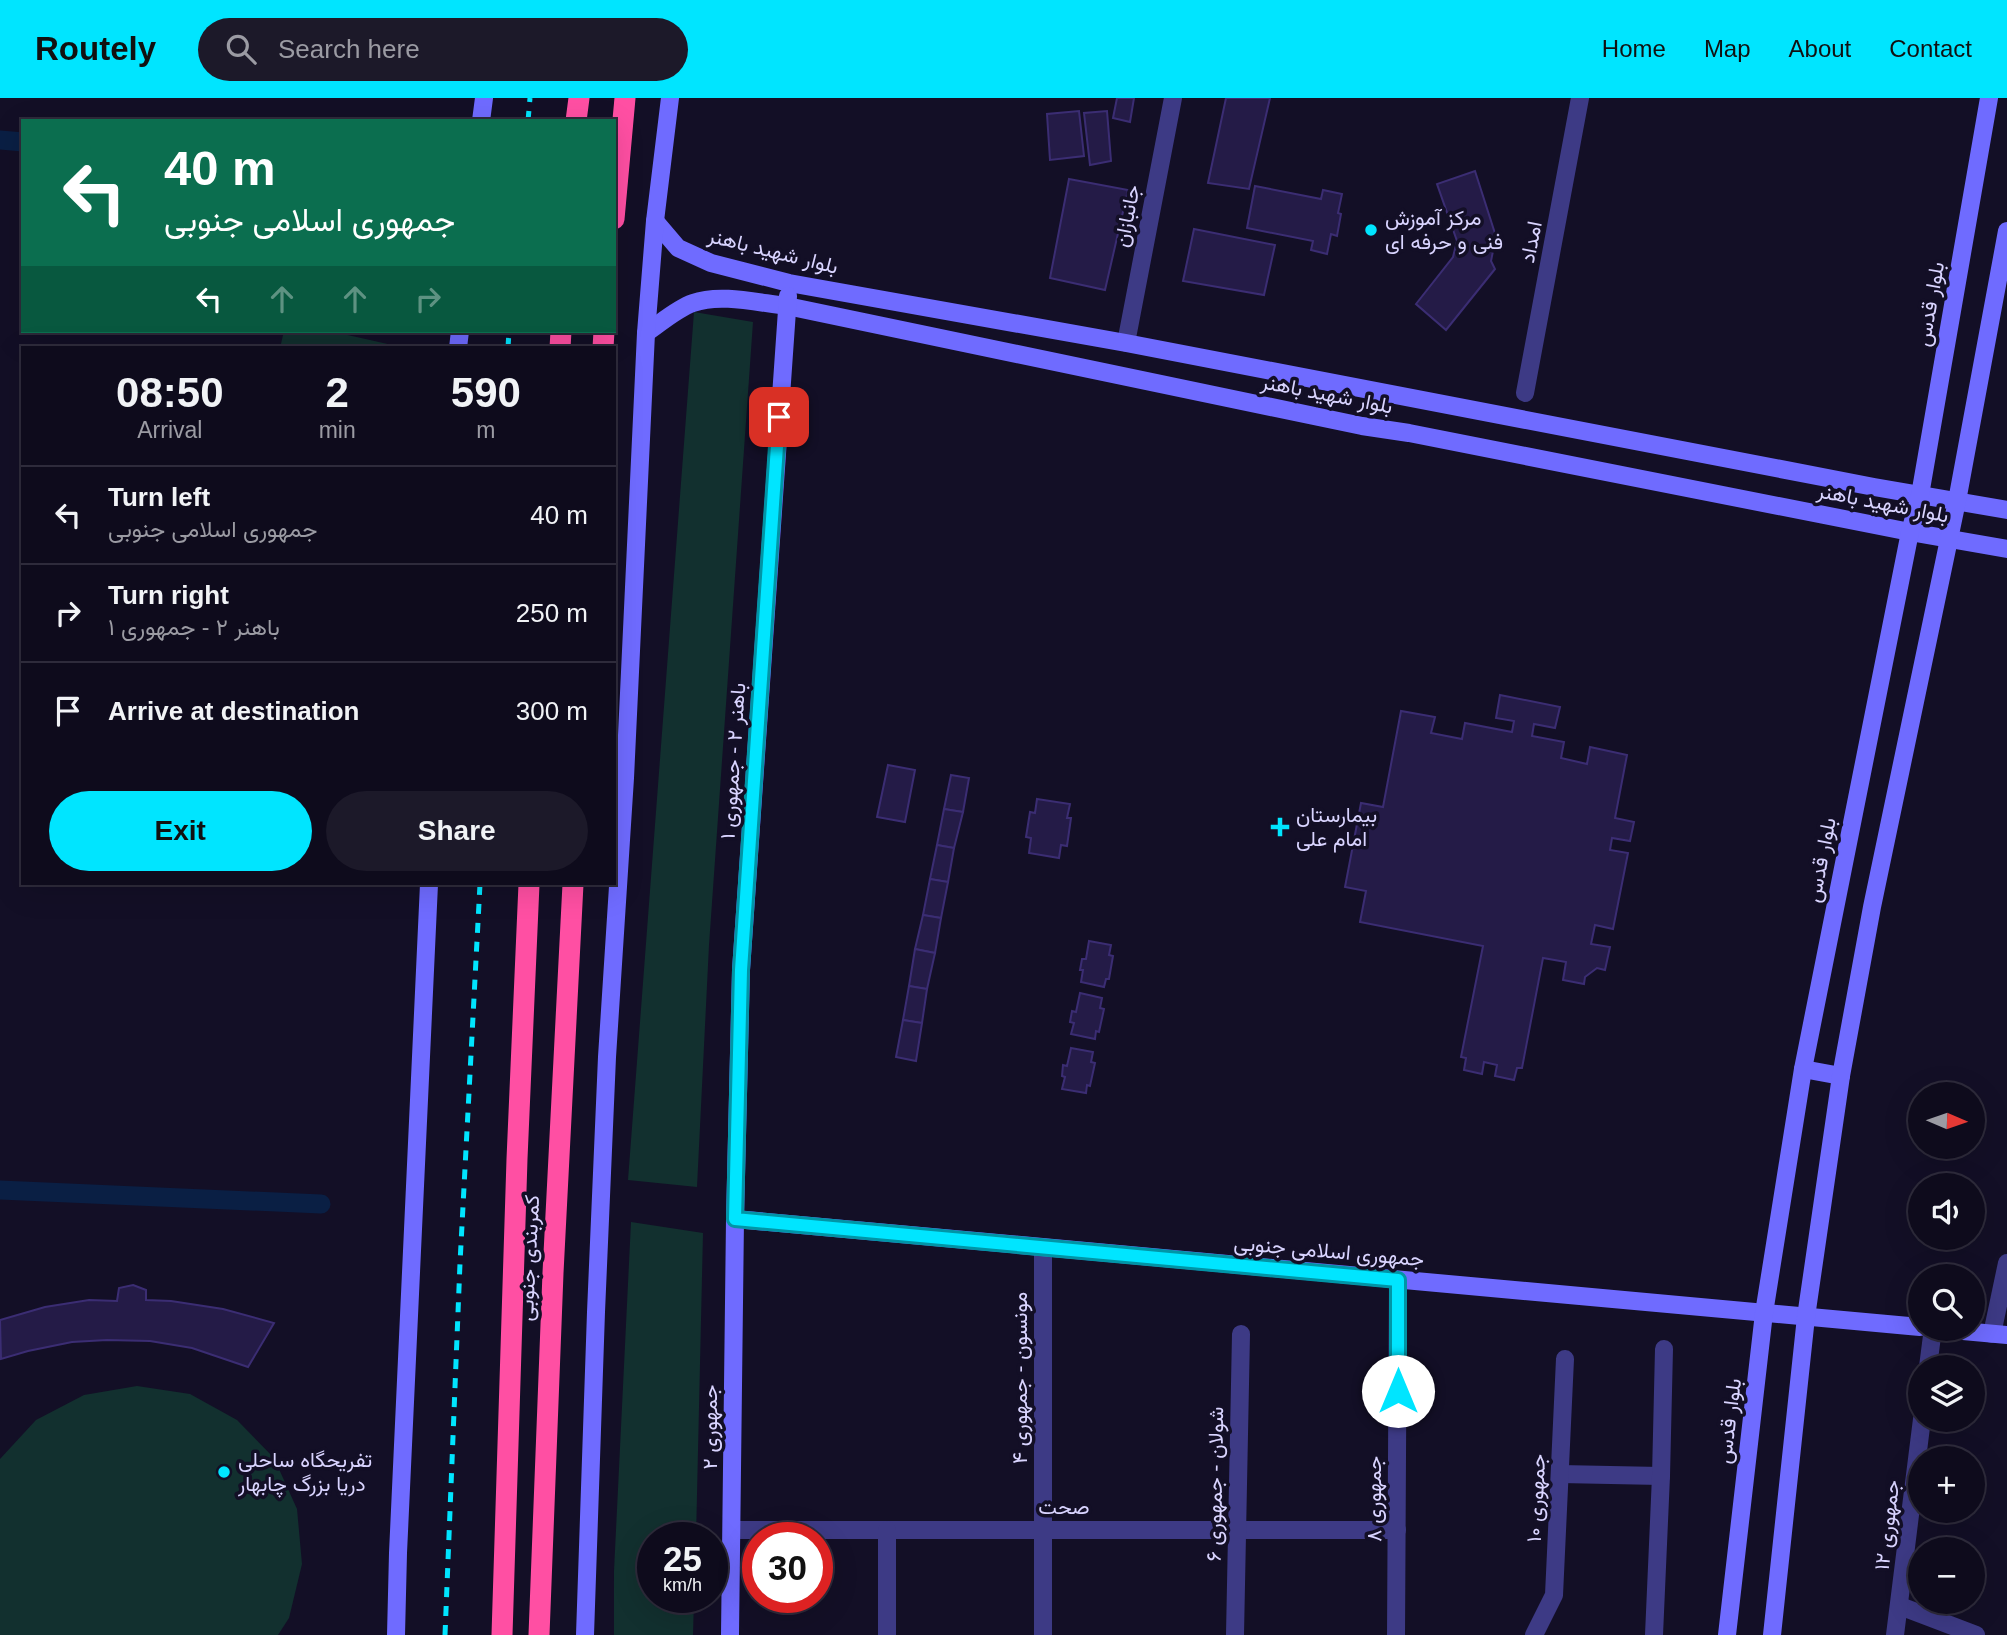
<!DOCTYPE html>
<html lang="en">
<head>
<meta charset="utf-8">
<style>
	:root { --surface:#0e0b1c; --page:#1c1929; --text:#f1f3f6; --muted:#9b9ba3; --line:#2e2b3b; --accent:#00e5ff }
	body { margin:0; font-family:Helvetica,Vazirmatn,sans-serif; background:var(--page); color:var(--text); height:100vh; display:flex; flex-direction:column; font-size:26px; white-space:nowrap }
	* { box-sizing:border-box; margin:0 }
	p { font-size:23px; color:var(--muted) }
	.icon { flex:none; width:38px; height:38px; fill:none; stroke:currentColor; stroke-width:2; stroke-linecap:round; stroke-linejoin:round }
	.map { position:relative; flex:1; overflow:hidden }
	.drawer { position:absolute; left:21px; top:248px; width:595px; height:539px; display:flex; flex-direction:column; background:var(--surface); border-radius:0px; box-shadow:0 7px 28px #0002,0 0 0 2px var(--line) }
	.drawer>* { flex:none }
	.top-card { position:absolute; left:21px; top:21px; width:595px; height:214px; border-radius:0px; box-shadow:0 7px 28px #0002,0 0 0 2px var(--line); background:#0b6e4f; color:#fff; overflow:hidden }
	.needle { width:46px; rotate:92deg }
	.controls { position:absolute; left:1908px; top:984px; display:grid; gap:14px }
	.controls a { display:grid; place-items:center; width:77px; height:77px; border-radius:50%; background:var(--surface); box-shadow:0 7px 28px #0002,0 0 0 2px var(--line); font-size:35px }
	.speed { position:absolute; left:637px; top:1424px; display:flex; gap:14px; font-size:35px; font-weight:700; text-align:center }
	.speed>* { display:grid; place-content:center; width:91px; height:91px; border-radius:50%; background:var(--surface); box-shadow:0 7px 28px #0002,0 0 0 2px var(--line); line-height:1 }
	.speed small { font-size:18px; font-weight:400 }
	.speed .limit { border:10px solid #d22; background:#fff; color:#111 }
	.pin { position:absolute; display:grid; place-items:center; width:60px; height:60px; color:#fff; margin:-30px; border-radius:14px; box-shadow:0 4px 10px #0006 }
	.me { position:absolute; width:77px; margin:-38px; rotate:0deg; stroke-linejoin:round; filter:drop-shadow(0 0 5px #0008) }
	.turn { display:flex; align-items:center; gap:24px; height:147px; padding:0 28px; font-size:32px }
	.turn .icon { width:91px; height:91px; stroke-width:2.5 }
	.turn b { display:block; font-size:49px; line-height:60px }
	.lanes { display:flex; align-items:center; height:66px; padding:0 28px; background:#0003; justify-content:center; gap:35px; direction:ltr }
	.lanes .off { opacity:.35 }
	.eta { display:flex; justify-content:space-evenly; align-items:center; height:119px; text-align:center }
	.eta b { font-size:42px; font-weight:800; line-height:49px }
	.button { display:flex; gap:14px; margin-top:auto; padding:14px 28px }
	.button a { flex:1; height:80px; border-radius:42px; background:var(--accent); color:#111; font-size:28px; font-weight:800; line-height:80px; text-align:center }
	.button a+a { background:var(--page); color:var(--text) }
	ul { padding:0; list-style:none }
	li { display:flex; align-items:center; gap:21px; height:98px; padding:0 28px; border-top:2px solid var(--line) }
	li div { flex:1 }
	li b { display:block; font-size:26px }
	li em { font-style:normal }
	header { display:flex; align-items:center; gap:42px; box-sizing:border-box; height:98px; padding:0 35px; background:var(--accent); color:#111 }
	header strong { font-size:33px }
	nav { display:flex; gap:38px; margin-inline-start:auto; font-size:24px }
	.search { width:490px; height:63px; background:var(--page); display:flex; align-items:center; gap:18px; box-sizing:border-box; padding:0 24px; border-radius:38px; color:var(--muted); font-size:26px }
	.map>svg:first-child { display:block }
	.green { fill:#12302f }
	.lines { fill:none; stroke-linecap:round; stroke-linejoin:round }
	.canal { stroke:#0a1f44; stroke-width:19 }
	.building { fill:#241b47; stroke:#3b2d73; stroke-width:2 }
	.street { stroke:#3d3a85; stroke-width:18 }
	.secondary { stroke:#6f6bff; stroke-width:18 }
	.highway { stroke:#ff4fa3; stroke-width:21 }
	.rail { stroke:#00e5ff; stroke-width:5; stroke-dasharray:10 9; stroke-linecap:butt }
	.route-casing { stroke:#0095a6; stroke-width:18 }
	.route { stroke:#00e5ff; stroke-width:12 }
	.poi-dot { fill:#00e5ff; stroke:#130f26; stroke-width:2.5 }
	.labels { text-anchor:middle; stroke-width:7; stroke-linejoin:round; paint-order:stroke }
	.street-label { font-size:21px; fill:#d9d4ff; stroke:#130f26 }
	.poi-label { font-size:21px; fill:#d9d4ff; stroke:#130f26; text-anchor:start }
</style>
</head>
<body>
<header>
<strong>Routely</strong>
<div class="search"><svg class="icon" aria-label="search" viewBox="0 0 24 24"><circle cx="10" cy="10" r="6"/><path d="M15 15l6 6"/></svg>Search here</div>
<nav><a>Home</a><a>Map</a><a>About</a><a>Contact</a></nav>
</header>
<div class="map">
<svg width="2007" height="1537" viewBox="0 0 2007 1537">
	<rect width="100%" height="100%" fill="#130f26"/>
	<g class="green">
		<path d="M694 214 753 224 709 847 697 1089 628 1082Z"/>
		<path d="M284 233H330L392 247 391 250H280Z"/>
		<path d="M631 1124 703 1135 696 1440H653V1500H694L693 1537H614V1473Z"/>
		<path d="M137 1288 190 1296 237 1322 274 1360 297 1411 302 1466 289 1520 278 1537H0V1361L36 1322 84 1297Z"/>
	</g>
	<g class="lines">
		<g class="canal">
			<path d="M0 42 23 44"/>
			<path d="M0 1092 321 1106"/>
		</g>
	</g>
	<g class="building">
		<path d="M1117 0H1134L1130 24 1113 20Z"/>
		<path d="M1226 0H1270L1249 91 1208 85Z"/>
		<path d="M1079 13 1084 58 1050 62 1047 16Z"/>
		<path d="M1107 13 1111 63 1090 67 1084 15Z"/>
		<path d="M1475 73 1499 148 1493 153 1491 163 1495 171 1446 232 1416 206 1453 159 1457 143 1437 86Z"/>
		<path d="M1069 81 1128 92 1105 192 1050 180Z"/>
		<path d="M1255 88 1321 101 1323 92 1342 96 1338 115 1341 116 1337 138 1331 136 1327 156 1311 152 1313 143 1247 130Z"/>
		<path d="M1194 131 1275 147 1264 197 1183 183Z"/>
		<path d="M1500 597 1560 609 1555 630 1534 626 1532 638 1564 644 1561 660 1587 666 1590 649 1627 657 1615 720 1634 724 1630 743 1612 740 1610 752 1628 755 1613 831 1595 827 1591 846 1610 849 1605 872 1597 870 1585 879 1584 886 1563 882 1566 864 1543 860 1522 970H1517L1514 982 1495 978 1497 967 1484 964 1482 976 1464 972 1466 960 1461 959 1483 848 1360 824 1366 793 1345 789 1361 705 1383 709 1401 613 1435 619 1431 635 1462 641 1465 625 1512 634 1514 623 1496 620Z"/>
		<path d="M888 667 915 672 905 724 877 719Z"/>
		<path d="M951 677 969 680 963 714 944 711Z"/>
		<path d="M1037 701 1070 706 1067 720H1071L1067 748 1061 747 1059 760 1029 755 1031 740 1026 739 1030 714 1035 715Z"/>
		<path d="M944 711 963 714 954 750 937 747Z"/>
		<path d="M937 747 954 750 948 784 930 781Z"/>
		<path d="M930 781 948 784 941 820 923 817Z"/>
		<path d="M923 817 941 820 935 855 915 851Z"/>
		<path d="M1089 843 1111 847 1109 857 1113 858 1109 881H1106L1104 889 1081 884 1083 872H1080L1082 861H1086Z"/>
		<path d="M915 851 935 855 927 891 909 888Z"/>
		<path d="M909 888 927 891 922 925 903 922Z"/>
		<path d="M1080 895 1102 900 1100 910 1104 911 1099 934 1096 933 1095 941 1071 936 1074 925 1070 924 1072 913 1076 914Z"/>
		<path d="M903 922 922 925 916 963 896 959Z"/>
		<path d="M1071 950 1093 954 1091 964 1095 965 1090 988 1087 987 1086 995 1062 991 1065 979 1062 978 1063 967 1067 968Z"/>
		<path d="M133 1187 146 1192V1202L171 1203 223 1211 274 1225 248 1269 192 1250 150 1243 107 1242 72 1244 28 1253 1 1261 0 1222 45 1209 89 1202 117 1203 119 1190Z"/>
	</g>
	<g class="lines">
		<g class="street">
			<path d="M1126 245 1173 0"/>
			<path d="M1525 295 1580 0"/>
			<path d="M1043 1149V1537"/>
			<path d="M1992 1236 2007 1165"/>
			<path d="M1928 1269 1933 1230"/>
			<path d="M1560 1376 1661 1378"/>
			<path d="M732 1432H1397"/>
			<path d="M887 1432V1537"/>
			<path d="M1900 1508 1976 1537"/>
			<path d="M1235 1537 1241 1236"/>
			<path d="M1396 1537 1398 1182"/>
			<path d="M1534 1537 1554 1497 1565 1261"/>
			<path d="M1654 1537 1661 1378 1664 1251"/>
			<path d="M1895 1537 1922 1321"/>
		</g>
		<g class="secondary">
			<path d="M481 23 484 0"/>
			<path d="M655 123 678 150 711 165 789 185 1126 245 1874 389 2007 412"/>
			<path d="M646 235C661 225 676 211 693 205 720 195 759 205 787 208L1362 328 1409 335 1910 434 2007 451"/>
			<path d="M458 250 460 233"/>
			<path d="M1803 971 1841 978"/>
			<path d="M735 1121 1920 1229"/>
			<path d="M1930 1230 2007 1237"/>
			<path d="M396 1537 398 1455 429 786"/>
			<path d="M585 1537 596 1214 607 959 625 680 646 235 655 123 670 0"/>
			<path d="M730 1537 735 1121 741 872 788 198"/>
			<path d="M1727 1537 1764 1215 1803 971 1910 434 1920 397 1989 0"/>
			<path d="M1772 1537 1806 1219 1841 978 1872 809 1957 403 2007 133"/>
		</g>
		<g class="highway">
			<path d="M576 23 579 0"/>
			<path d="M614 121 625 0"/>
			<path d="M560 250 561 233"/>
			<path d="M603 250 604 233"/>
			<path d="M502 1537 517 1061 529 786"/>
			<path d="M539 1537 553 1175 573 786"/>
		</g>
		<g class="rail">
			<path d="M528 23 530 0"/>
			<path d="M508 250 509 233"/>
			<path d="M445 1537 460 1165 480 786"/>
		</g>
	</g>
	<g class="lines">
		<g class="route-casing">
			<path id="route" d="M779 319 741 872 735 1121 1398 1182V1293"/>
		</g>
		<use href="#route" class="route"/>
	</g>
	<g class="poi-dot">
		<circle cx="1371" cy="132" r="7"/>
		<path d="M1276.5 718.5h7v7h7v7h-7v7h-7v-7h-7v-7h7z"/>
		<circle cx="224" cy="1374" r="7"/>
	</g>
	<g class="labels">
		<g class="street-label">
			<text transform="translate(1127 118) rotate(-79)" y="7">جانبازان</text>
			<text transform="translate(1531 144) rotate(-79)" y="7">امداد</text>
			<text transform="translate(773 153) rotate(14)" y="7">بلوار شهید باهنر</text>
			<text transform="translate(1930 206) rotate(-80)" y="7">بلوار قدس</text>
			<text transform="translate(1327 296) rotate(11)" y="7">بلوار شهید باهنر</text>
			<text transform="translate(1883 405) rotate(11)" y="7">بلوار شهید باهنر</text>
			<text transform="translate(733 663) rotate(-86)" y="7">باهنر ۲ - جمهوری ۱</text>
			<text transform="translate(1821 762) rotate(-79)" y="7">بلوار قدس</text>
			<text transform="translate(1329 1153) rotate(5)" y="7">جمهوری اسلامی جنوبی</text>
			<text transform="translate(529 1160) rotate(-87)" y="7">کمربندی جنوبی</text>
			<text transform="translate(1020 1280) rotate(-90)" y="7">مونسون - جمهوری ۴</text>
			<text transform="translate(1729 1323) rotate(-83)" y="7">بلوار قدس</text>
			<text transform="translate(710 1329) rotate(-90)" y="7">جمهوری ۲</text>
			<text transform="translate(1215 1386) rotate(-89)" y="7">شولان - جمهوری ۶</text>
			<text transform="translate(1536 1400) rotate(-87)" y="7">جمهوری ۱۰</text>
			<text transform="translate(1374 1401) rotate(-90)" y="7">جمهوری ۸</text>
			<text x="1064" y="1416">صحت</text>
			<text transform="translate(1887 1427) rotate(-83)" y="7">جمهوری ۱۲</text>
		</g>
		<g class="poi-label">
			<text x="1385" y="127">مرکز آموزش<tspan x="1385" dy="24">فنی و حرفه ای</tspan></text>
			<text x="1296" y="724">بیمارستان<tspan x="1296" dy="24">امام علی</tspan></text>
			<text x="238" y="1369">تفریحگاه ساحلی<tspan x="238" dy="24">دریا بزرگ چابهار</tspan></text>
		</g>
	</g>
</svg>
<div class="controls">
<a><svg class="needle" viewBox="-14 -14 28 28"><path d="M0-13l5 13h-10z" fill="#e53935"/><path d="M0 13l5-13h-10z" fill="#9b9ba3"/></svg></a>
<a><svg class="icon" aria-label="sound" viewBox="0 0 24 24"><path d="M4 9h4l5-4v14l-5-4H4zM17 9q2 3 0 6"/></svg></a>
<a><svg class="icon" aria-label="search" viewBox="0 0 24 24"><circle cx="10" cy="10" r="6"/><path d="M15 15l6 6"/></svg></a>
<a><svg class="icon" aria-label="layers" viewBox="0 0 24 24"><path d="M12 4l9 5-9 5-9-5zM3 14l9 5 9-5"/></svg></a>
<a>+</a>
<a>−</a>
</div>
<div class="speed"><div>25<small>km/h</small></div><div class="limit">30</div></div>
<div class="pin" style="left:779px;top:319px;background:#d93025"><svg class="icon" aria-label="arrive" viewBox="0 0 24 24"><path d="M6 21V4h12l-3 4 3 4H6"/></svg></div>
<svg class="me" style="left:1398px;top:1293px" viewBox="-20 -20 40 40"><circle r="19" fill="#fff"/><path d="M0-13L10 11 0 6-10 11z" fill="#00e5ff"/></svg>
<div class="top-card">
<div class="turn"><svg class="icon" aria-label="left" viewBox="0 0 24 24"><path d="M17 20v-9H6M10 6l-5 5 5 5"/></svg><div><b>40 m</b>جمهوری اسلامی جنوبی</div></div>
<div class="lanes"><svg class="icon" aria-label="left" viewBox="0 0 24 24"><path d="M17 20v-9H6M10 6l-5 5 5 5"/></svg><svg class="icon off" aria-label="ahead" viewBox="0 0 24 24"><path d="M12 20V5M6 11l6-6 6 6"/></svg><svg class="icon off" aria-label="ahead" viewBox="0 0 24 24"><path d="M12 20V5M6 11l6-6 6 6"/></svg><svg class="icon off" aria-label="right" viewBox="0 0 24 24"><path d="M7 20v-9h11M14 6l5 5-5 5"/></svg></div>
</div>
<section class="drawer">
<div class="eta">
<div><b>08:50</b><p>Arrival</p></div>
<div><b>2</b><p>min</p></div>
<div><b>590</b><p>m</p></div>
</div>
<ul>
<li><svg class="icon" aria-label="left" viewBox="0 0 24 24"><path d="M17 20v-9H6M10 6l-5 5 5 5"/></svg><div><b>Turn left</b><p>جمهوری اسلامی جنوبی</p></div><em>40 m</em></li>
<li><svg class="icon" aria-label="right" viewBox="0 0 24 24"><path d="M7 20v-9h11M14 6l5 5-5 5"/></svg><div><b>Turn right</b><p>باهنر ۲ - جمهوری ۱</p></div><em>250 m</em></li>
<li><svg class="icon" aria-label="arrive" viewBox="0 0 24 24"><path d="M6 21V4h12l-3 4 3 4H6"/></svg><div><b>Arrive at destination</b></div><em>300 m</em></li>
</ul>
<div class="button"><a>Exit</a><a>Share</a></div>
</section>
</div>
</body>
</html>
